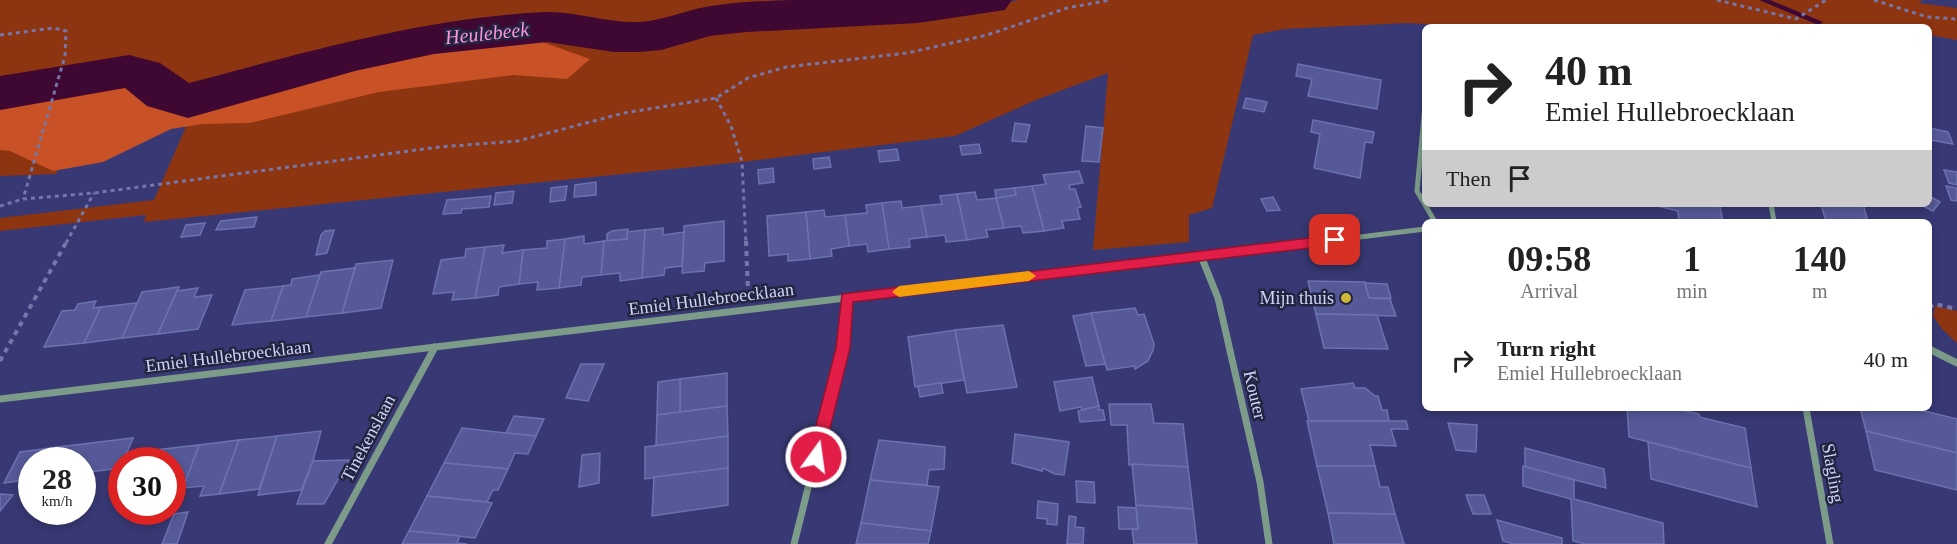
<!DOCTYPE html>
<html lang="en">
<head>
<meta charset="utf-8">
<style>
	:root { --surface:#fff; --page:#f2f2f2; --text:#222; --muted:#767676 }
	body { margin:0; font-family:"Times New Roman",serif; background:var(--page); color:var(--text); height:100vh; display:flex; flex-direction:column; font-size:22px; white-space:nowrap }
	* { box-sizing:border-box; margin:0 }
	p { font-size:20px; color:var(--muted) }
	.icon { flex:none; width:33px; height:33px; fill:none; stroke:currentColor; stroke-width:2; stroke-linecap:round; stroke-linejoin:round }
	.map { position:relative; flex:1; overflow:hidden }
	.details { position:absolute; left:1422px; top:219px; width:510px; height:192px; display:flex; flex-direction:column; background:var(--surface); border-radius:9px; box-shadow:0 3px 9px #0003 }
	.details>* { flex:none }
	.banner { position:absolute; left:1422px; top:24px; width:510px; height:183px; border-radius:9px; box-shadow:0 3px 9px #0003; background:#fff; color:var(--text); overflow:hidden }
	.speed { position:absolute; left:18px; top:447px; display:flex; gap:12px; font-size:30px; font-weight:700; text-align:center }
	.speed>* { display:grid; place-content:center; width:78px; height:78px; border-radius:50%; background:var(--surface); box-shadow:0 3px 9px #0003; line-height:1 }
	.speed small { font-size:15px; font-weight:400 }
	.speed .limit { border:9px solid #d22; background:#fff; color:#111 }
	.pin { position:absolute; display:grid; place-items:center; width:51px; height:51px; color:#fff; margin:-26px; border-radius:12px; box-shadow:0 3px 9px #0006 }
	.me { position:absolute; width:66px; margin:-33px; rotate:14deg; stroke-linejoin:round; filter:drop-shadow(0 0 4px #0008) }
	.turn { display:flex; align-items:center; gap:21px; height:126px; padding:0 24px; font-size:27px }
	.turn .icon { width:78px; height:78px; stroke-width:2.5 }
	.turn b { display:block; font-size:42px; line-height:51px }
	.then { display:flex; align-items:center; height:57px; padding:0 24px; background:#0003; gap:12px; font-size:22px }
	.eta { display:flex; justify-content:space-evenly; align-items:center; height:102px; text-align:center }
	.eta b { font-size:36px; font-weight:600; line-height:42px }
	ul { padding:0; list-style:none }
	li { display:flex; align-items:center; gap:18px; height:78px; padding:0 24px }
	li div { flex:1 }
	li b { display:block; font-size:22px }
	li em { font-style:normal }
	.map>svg:first-child { display:block }
	.green { fill:#8d3411 }
	.forest { fill:#c85125 }
	.lines { fill:none; stroke-linecap:round; stroke-linejoin:round }
	.stream { fill:#3f0832; fill-rule:evenodd }
	.river { fill:#3f0832; fill-rule:evenodd }
	.building { fill:#555997; stroke:#6c71b0; stroke-width:1.5 }
	.path-far1 { stroke:#7577a9; stroke-width:3; stroke-dasharray:4 4; stroke-linecap:butt }
	.path { stroke:#7577a9; stroke-width:4; stroke-dasharray:5 5; stroke-linecap:butt }
	.street-far1 { stroke:#7c9c89; stroke-width:5 }
	.street { stroke:#7c9c89; stroke-width:7 }
	.route { fill:#e11d48; stroke:#92132f; stroke-width:1.5 }
	.slow { fill:#f59e0b }
	.poi-dot { fill:#ceb837; stroke:#232540; stroke-width:2 }
	.labels { text-anchor:middle; stroke-width:5; stroke-linejoin:round; paint-order:stroke }
	.poi-label { font-size:18px; fill:#d0d4f8; stroke:#232540; text-anchor:end }
	.street-label { font-size:18px; fill:#d0d4f8; stroke:#232540 }
	.water-label { font-size:20px; font-style:italic; fill:#fe95de; stroke:#232540 }
</style>
</head>
<body>
<div class="map">
<svg width="1957" height="544" viewBox="0 0 1957 544">
	<rect width="100%" height="100%" fill="#383974"/>
	<g class="green">
		<path d="M0 0H954L730 14 701 17 655 28 618 29 539 20 366 43 308 57 213 86 189 89 177 88 136 62 0 83Z"/>
		<path d="M1019 0H1922L1919 3 1957 8V40L1929 35V27H1482L1407 23 1285 29 1253 35 1212 208 1189 215V242L1093 250 1108 73 1036 100 955 136 742 162 144 222 146 215 0 231V218L154 200 196 104 540 34 598 43H658L689 33 756 20 967 11Z"/>
		<path d="M86 100 56 174 0 176V109Z"/>
		<path d="M1935 306 1957 311V343L1942 329 1933 316Z"/>
	</g>
	<path class="forest" d="M531 38 590 59 567 79 513 75 379 92 250 123 202 124 171 129 103 162 53 171 10 151 0 150V100L142 86 157 92 174 105 190 106C234 93 278 80 322 69 391 52 461 44 531 38Z"/>
	<g class="lines">
		<path class="stream" d="M1759 0H1770L1823 22 1819 25 1816 24Z"/>
		<path class="river" d="M791 0H1012L1005 10 918 23 746 32 710 36 661 50 639 52H614L547 42 434 54 355 71 188 118 147 106 125 88 0 110V76L129 55 160 63 189 83C306 52 423 18 545 12 575 11 607 23 639 22 662 21 683 11 705 7 734 2 763 1 791 0Z"/>
	</g>
	<g class="building">
		<path d="M1298 64 1381 80 1377 109 1308 96 1312 79 1296 76Z"/>
		<path d="M1246 98 1267 102 1264 112 1243 108Z"/>
		<path d="M1313 120 1374 132 1372 143 1365 142 1360 178 1314 168 1320 134 1311 132Z"/>
		<path d="M1015 123 1030 125 1026 142 1012 141Z"/>
		<path d="M1086 126 1103 128 1099 162 1082 161Z"/>
		<path d="M1929 128 1948 132 1953 144 1931 140Z"/>
		<path d="M979 144 981 153 962 155 960 146Z"/>
		<path d="M897 149 899 160 880 162 878 151Z"/>
		<path d="M829 157 831 167 814 169 813 159Z"/>
		<path d="M773 168 774 182 759 184 758 170Z"/>
		<path d="M1944 170 1957 172V185L1949 183Z"/>
		<path d="M1079 171 1083 183 1069 185 1070 189H1075L1081 207 1077 208 1080 219 1062 221 1064 228 1044 231 1032 186 1046 184 1043 175Z"/>
		<path d="M596 182V195L574 197 575 185Z"/>
		<path d="M567 186 565 200 550 202 551 188Z"/>
		<path d="M1032 186 1044 231 1023 233 1021 226 1004 228 996 198 1016 195 1014 188Z"/>
		<path d="M1946 186 1957 188V201L1951 200Z"/>
		<path d="M1014 188 1016 195 996 198 995 190Z"/>
		<path d="M514 191 512 203 494 205 496 193Z"/>
		<path d="M975 192 977 200 996 198 1004 228 986 230 988 237 967 240 957 194Z"/>
		<path d="M957 194 967 240 946 242 945 235 927 237 921 206 942 204 940 196Z"/>
		<path d="M491 196 489 207 462 209 461 213 443 214 447 200Z"/>
		<path d="M1929 196 1940 202 1933 211 1919 204H1929Z"/>
		<path d="M1273 197 1280 210 1267 211 1261 199Z"/>
		<path d="M901 201 902 208 921 206 927 237 909 239 910 247 889 249 882 203Z"/>
		<path d="M882 203 889 249 868 252 867 244 849 246 845 215 867 213 866 205Z"/>
		<path d="M1650 204H1706L1720 207 1723 222H1679L1678 211Z"/>
		<path d="M1821 204H1863L1868 222H1826Z"/>
		<path d="M824 210 825 217 845 215 849 246 831 249 832 256 810 259 806 212Z"/>
		<path d="M806 212 810 259 788 261V254L769 256 767 216Z"/>
		<path d="M257 217 254 227 216 230 221 221Z"/>
		<path d="M724 221V261L705 263 704 271 682 273 684 226Z"/>
		<path d="M205 223 200 235 181 237 186 225Z"/>
		<path d="M663 228V235L684 232 682 266 665 268 664 275 642 278 645 230Z"/>
		<path d="M628 229 627 239 607 241V234L612 231Z"/>
		<path d="M334 230 327 253 316 255 321 235 325 231Z"/>
		<path d="M645 230 642 278 620 281V273L601 275 604 241 627 239V232Z"/>
		<path d="M584 236V244L604 241 601 275 582 277 581 285 559 288 565 239Z"/>
		<path d="M565 239 559 288 537 290 538 282 519 284 523 250 547 248V241Z"/>
		<path d="M504 245 502 253 523 250 519 284 499 287 498 295 475 298 485 247Z"/>
		<path d="M485 247 475 298 452 300 454 292 433 294 441 260 465 257 466 249Z"/>
		<path d="M393 260 381 308 342 313 356 264Z"/>
		<path d="M355 268 342 313 306 317 321 272Z"/>
		<path d="M320 275 306 317 271 321 283 286 291 285 292 279Z"/>
		<path d="M1308 281 1365 282 1369 298 1390 299 1396 316 1316 314Z"/>
		<path d="M1365 283 1387 284 1391 298H1369Z"/>
		<path d="M283 286 271 321 232 325 245 290Z"/>
		<path d="M179 287 158 334 122 338 142 292Z"/>
		<path d="M198 288 194 297 212 295 198 329 158 334 177 291Z"/>
		<path d="M96 301 93 308 101 307 84 343 44 347 62 311 75 310 78 304Z"/>
		<path d="M137 303 122 338 84 343 101 307Z"/>
		<path d="M1135 308 1138 315 1144 314 1154 344 1153 350 1148 361 1135 369 1134 366 1107 370 1091 313Z"/>
		<path d="M1091 313 1105 364 1086 366 1073 316Z"/>
		<path d="M1316 314 1377 315 1388 349 1324 348Z"/>
		<path d="M1003 325 1017 387 967 393 955 330Z"/>
		<path d="M955 330 964 380 915 387 908 337Z"/>
		<path d="M581 364H604L588 401 566 398Z"/>
		<path d="M727 373V406L680 412V379Z"/>
		<path d="M1092 377 1099 406 1082 410 1081 407 1060 411 1054 382Z"/>
		<path d="M680 379V412L657 415 658 382Z"/>
		<path d="M941 383 943 393 920 397 918 386Z"/>
		<path d="M1353 383 1355 388H1365L1375 396H1378L1382 410H1387L1389 421H1309L1301 389Z"/>
		<path d="M1109 404H1151L1154 423 1183 424 1188 467 1129 465 1127 425H1111Z"/>
		<path d="M727 406 728 436 656 446 657 415Z"/>
		<path d="M1099 406V410H1103L1105 420 1080 422 1078 411Z"/>
		<path d="M1627 408H1674L1699 414V417L1745 428 1751 468 1629 437Z"/>
		<path d="M1860 408H1912L1957 419V453L1866 431Z"/>
		<path d="M514 416 544 419 536 436 506 433Z"/>
		<path d="M1307 421H1406L1408 429H1391L1396 446 1370 445 1375 466H1317Z"/>
		<path d="M1448 423 1477 425 1476 452 1456 450Z"/>
		<path d="M462 428 506 433 536 436 528 454 515 453 508 469 444 463Z"/>
		<path d="M321 431 313 461 301 490 258 495 277 436Z"/>
		<path d="M1866 431 1957 453V490L1875 470Z"/>
		<path d="M1015 434 1069 442 1064 475 1055 474 1043 468 1042 471 1012 463Z"/>
		<path d="M277 436 259 489 219 494 239 440Z"/>
		<path d="M728 436V468L645 479V447Z"/>
		<path d="M133 438 124 460H122L121 468 82 473V460H51L58 447Z"/>
		<path d="M239 440 219 494 200 496 204 486 183 488 199 445Z"/>
		<path d="M879 440 945 447 944 469 929 470 927 485 870 480Z"/>
		<path d="M1648 442 1751 468 1757 507 1651 479Z"/>
		<path d="M199 445 183 488 179 489 177 496H172V460H151L155 450Z"/>
		<path d="M58 447 51 460H32V479L4 483 20 452Z"/>
		<path d="M1525 448 1604 469 1606 488 1525 467Z"/>
		<path d="M600 453 599 483 579 487 582 455Z"/>
		<path d="M349 460 324 504H297L313 461Z"/>
		<path d="M444 463 508 469 498 490H493L487 502 427 496Z"/>
		<path d="M1132 464 1188 467 1193 509 1136 505Z"/>
		<path d="M1317 466H1375L1380 487H1388L1395 514 1328 513Z"/>
		<path d="M1523 466 1574 480V499L1663 523 1664 544H1585L1573 541 1571 499 1523 486Z"/>
		<path d="M728 468V505L652 516 654 477Z"/>
		<path d="M95 478 82 502V479Z"/>
		<path d="M870 480 939 487 931 531 861 523Z"/>
		<path d="M1076 481 1094 482 1095 503 1077 502Z"/>
		<path d="M0 494 13 495 0 511Z"/>
		<path d="M1466 495H1484L1491 514H1473Z"/>
		<path d="M427 496 487 502 492 503 475 538 409 531Z"/>
		<path d="M1038 501 1058 504 1057 525 1047 524V519L1037 518Z"/>
		<path d="M1136 505 1193 509 1197 544H1134L1132 529H1138Z"/>
		<path d="M1118 507 1136 508 1138 529H1119Z"/>
		<path d="M188 512 177 544H162L174 514Z"/>
		<path d="M1328 513 1395 514 1404 544H1334Z"/>
		<path d="M1069 516 1076 517 1075 527 1084 528 1083 544H1067Z"/>
		<path d="M1497 520 1562 538V544H1514L1503 541Z"/>
		<path d="M861 523 931 531 928 544H856Z"/>
		<path d="M409 531 460 536 457 543 467 544H402Z"/>
	</g>
	<g class="lines">
		<g class="path-far1">
			<path d="M1717 0 1796 19 1826 0"/>
			<path d="M1874 0 1927 17 1957 19"/>
			<path d="M0 35 54 28 66 31 65 56 23 199"/>
			<path d="M716 98 731 126 742 162 746 243"/>
			<path d="M0 206 23 199 94 193 439 147 518 141 624 113 716 98 748 78 786 67 907 53 987 35 1067 8 1110 0"/>
			<path d="M66 243 94 193"/>
		</g>
		<g class="path">
			<path d="M746 241 748 291"/>
			<path d="M1929 308 1934 304 1957 309"/>
			<path d="M0 361 67 241"/>
		</g>
		<g class="street-far1">
			<path d="M1425 105 1417 191 1435 222"/>
			<path d="M1771 204 1774 222"/>
			<path d="M1311 243 1425 229"/>
		</g>
		<g class="street">
			<path d="M1201 256 1218 298 1260 482 1269 544"/>
			<path d="M1929 349 1957 363"/>
			<path d="M0 399 1323 241"/>
			<path d="M1806 408 1830 544"/>
			<path d="M328 544 435 347"/>
			<path d="M794 544 843 348 847 298"/>
		</g>
	</g>
	<path class="route" d="M1335 235 1342 240 1335 245 853 302 850 348 823 457 821 462 816 464 810 462 808 457 836 348 842 294Z"/>
	<path class="slow" d="M1029 271 1036 276 1029 281 899 297 892 292 899 286Z"/>
	<circle class="poi-dot" cx="1346" cy="298" r="6"/>
	<g class="labels">
		<g class="poi-label">
			<text x="1334" y="304">Mijn thuis</text>
		</g>
		<g class="street-label">
			<text transform="translate(711 299) rotate(-7)" y="6">Emiel Hullebroecklaan</text>
			<text transform="translate(228 356) rotate(-7)" y="6">Emiel Hullebroecklaan</text>
			<text transform="translate(1255 395) rotate(77)" y="6">Kouter</text>
			<text transform="translate(368 438) rotate(-62)" y="6">Tinekenslaan</text>
			<text transform="translate(1833 473) rotate(80)" y="6">Slagling</text>
		</g>
		<g class="water-label">
			<text transform="translate(487 33) rotate(-6)" y="7">Heulebeek</text>
		</g>
	</g>
</svg>
<div class="speed"><div>28<small>km/h</small></div><div class="limit">30</div></div>
<div class="pin" style="left:1335px;top:240px;background:#d93025"><svg class="icon" aria-label="arrive" viewBox="0 0 24 24"><path d="M6 21V4h12l-3 4 3 4H6"/></svg></div>
<svg class="me" style="left:816px;top:457px" viewBox="-20 -20 40 40"><circle r="17" fill="#e11d48" stroke="#fff" stroke-width="3"/><path d="M0-11L8 9 0 5-8 9z" fill="#fff"/></svg>
<div class="banner">
<div class="turn"><svg class="icon" aria-label="right" viewBox="0 0 24 24"><path d="M7 20v-9h11M14 6l5 5-5 5"/></svg><div><b>40 m</b>Emiel Hullebroecklaan</div></div>
<div class="then">Then<svg class="icon" aria-label="arrive" viewBox="0 0 24 24"><path d="M6 21V4h12l-3 4 3 4H6"/></svg></div>
</div>
<section class="details">
<div class="eta">
<div><b>09:58</b><p>Arrival</p></div>
<div><b>1</b><p>min</p></div>
<div><b>140</b><p>m</p></div>
</div>
<ul>
<li><svg class="icon" aria-label="right" viewBox="0 0 24 24"><path d="M7 20v-9h11M14 6l5 5-5 5"/></svg><div><b>Turn right</b><p>Emiel Hullebroecklaan</p></div><em>40 m</em></li>
</ul>
</section>
</div>
</body>
</html>
